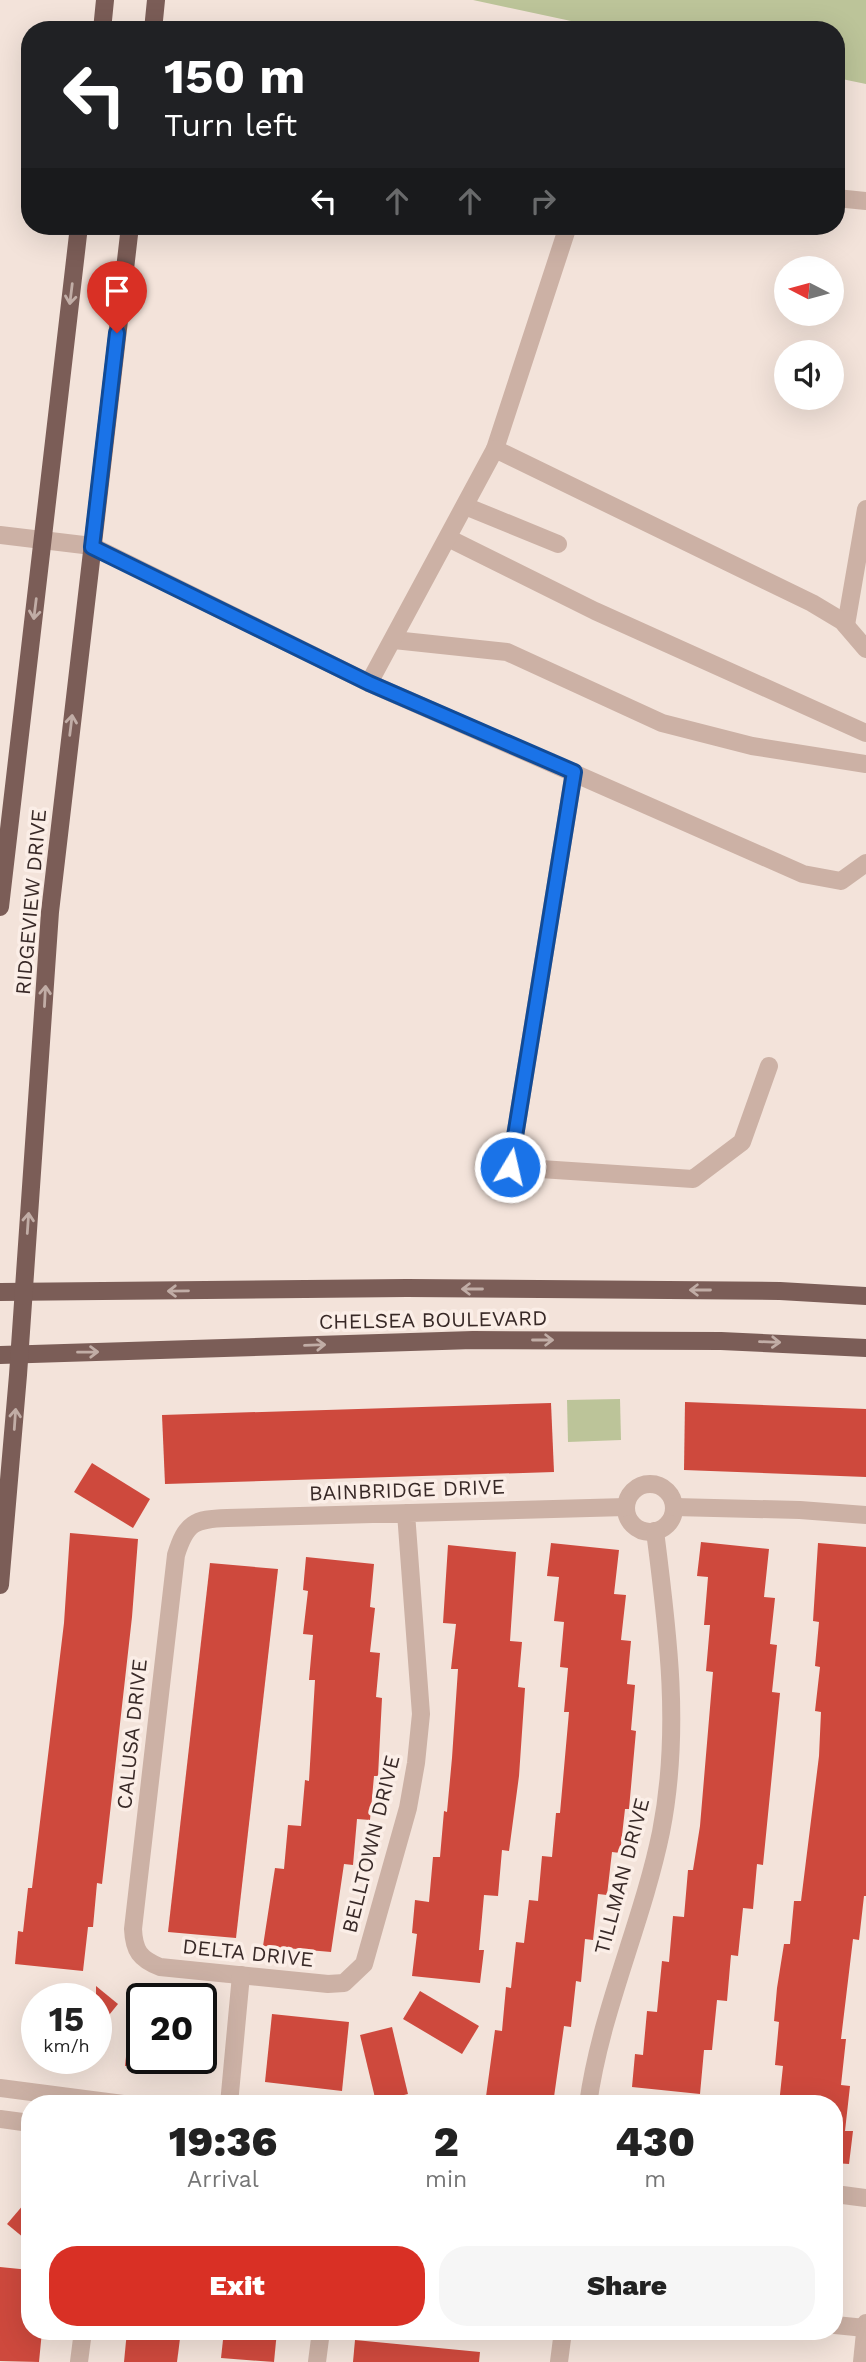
<!DOCTYPE html>
<html lang="en">
<head>
<meta charset="utf-8">
<style>
	:root { --surface:#fff; --page:#f6f6f6; --text:#222; --muted:#767676; --accent:#d93025 }
	body { margin:0; font-family:"Work Sans",sans-serif; background:var(--page); color:var(--text); height:100vh; display:flex; flex-direction:column; font-size:26px; white-space:nowrap }
	* { box-sizing:border-box; margin:0 }
	p { font-size:23px; color:var(--muted) }
	.icon { flex:none; width:38px; height:38px; fill:none; stroke:currentColor; stroke-width:2; stroke-linecap:round; stroke-linejoin:round }
	.map { position:relative; flex:1; overflow:hidden }
	.details { position:absolute; left:21px; top:2095px; width:822px; height:245px; display:flex; flex-direction:column; background:var(--surface); border-radius:28px; box-shadow:0 7px 28px #0002 }
	.details>* { flex:none }
	.hud { position:absolute; left:21px; top:21px; width:824px; height:214px; border-radius:28px; box-shadow:0 7px 28px #0002; background:#202124; color:#fff; overflow:hidden }
	.needle { width:46px; rotate:276deg }
	.fabs { position:absolute; left:774px; top:256px; display:grid; gap:14px }
	.fabs a { display:grid; place-items:center; width:70px; height:70px; border-radius:50%; background:var(--surface); box-shadow:0 7px 28px #0002; font-size:35px }
	.speed { position:absolute; left:21px; top:1983px; display:flex; gap:14px; font-size:35px; font-weight:700; text-align:center }
	.speed>* { display:grid; place-content:center; width:91px; height:91px; border-radius:50%; background:var(--surface); box-shadow:0 7px 28px #0002; line-height:1 }
	.speed small { font-size:18px; font-weight:400 }
	.speed .limit { border:4px solid #111; border-radius:10px; background:#fff; color:#111 }
	.pin { position:absolute; display:grid; place-items:center; width:60px; height:60px; color:#fff; margin:-72px -30px; border-radius:50% 50% 50% 0; rotate:-45deg; box-shadow:0 0 7px #0007 }
	.pin .icon { rotate:45deg }
	.me { position:absolute; width:77px; margin:-38px; rotate:9deg; stroke-linejoin:round; filter:drop-shadow(0 0 5px #0008) }
	.turn { display:flex; align-items:center; gap:24px; height:147px; padding:0 28px; font-size:32px }
	.turn .icon { width:91px; height:91px; stroke-width:2.5 }
	.turn b { display:block; font-size:49px; line-height:60px }
	.lanes { display:flex; align-items:center; height:66px; padding:0 28px; background:#0003; justify-content:center; gap:35px; direction:ltr }
	.lanes .off { opacity:.35 }
	.eta { display:flex; justify-content:space-evenly; align-items:center; height:119px; text-align:center }
	.eta b { font-size:42px; font-weight:800; line-height:49px }
	.action { display:flex; gap:14px; margin-top:auto; padding:14px 28px }
	.action a { flex:1; height:80px; border-radius:28px; background:var(--accent); color:#fff; font-size:28px; font-weight:800; line-height:80px; text-align:center }
	.action a+a { background:var(--page); color:var(--text) }
	.map>svg:first-child { display:block }
	.green { fill:#bcc499 }
	.building { fill:#ce493d }
	.lines { fill:none; stroke-linecap:round; stroke-linejoin:round }
	.minor { stroke:#ccb1a5; stroke-width:18 }
	.major { stroke:#7b5d57; stroke-width:18 }
	.oneway { stroke:#c1ada6 }
	.route-casing { stroke:#114b97; stroke-width:18 }
	.route { stroke:#1a73e8; stroke-width:12 }
	.labels { text-anchor:middle; stroke-width:7; stroke-linejoin:round; paint-order:stroke }
	.street-label { font-size:21px; fill:#382927; stroke:#fbeee7 }
</style>
</head>
<body>
<div class="map">
<svg width="866" height="2362" viewBox="0 0 866 2362">
	<rect width="100%" height="100%" fill="#f3e3da"/>
	<g class="green">
		<path d="M473 0H866V84L837 78 836 30H613Z"/>
		<path d="M620 1399 621 1440 568 1442 567 1400Z"/>
	</g>
	<g class="building">
		<path d="M685 1402 866 1409V1477L684 1470Z"/>
		<path d="M551 1403 554 1472 165 1484 162 1415Z"/>
		<path d="M92 1463 150 1499 133 1528 74 1492Z"/>
		<path d="M70 1533 138 1539 132 1617 102 1884 97 1883 93 1927H88L83 1971 15 1964 18 1931 23 1932 28 1888H32L64 1623Z"/>
		<path d="M701 1542 769 1549 764 1597 775 1598 770 1644 777 1645 772 1692 780 1693 763 1865 757 1864 753 1909 743 1908 738 1956 731 1955 727 2001 717 2000 712 2050H704L700 2094 632 2087 635 2054 643 2055 647 2011 657 2012 662 1961 669 1962 673 1916 684 1917 688 1870H693L700 1826 713 1672 706 1671 710 1625H704L708 1577 697 1576Z"/>
		<path d="M551 1543 619 1550 614 1594 626 1595 621 1640 631 1641 627 1684 635 1685 631 1730 636 1731 629 1809H625L620 1853 612 1852 607 1895 598 1894 593 1940 585 1939 581 1982 576 1981 571 2027 564 2026 553 2104H485L495 2030 502 2031 506 1987 511 1988 516 1942 524 1943 529 1900 538 1901 542 1856 552 1857 556 1813H560L569 1712H564L568 1668 560 1667 564 1622 554 1621 559 1577 547 1576Z"/>
		<path d="M818 1543 866 1547V1896H864L859 1940 853 1939 841 2039H846L841 2085 850 2086 845 2131H853L849 2164 835 2163V2104H779L783 2066 775 2065 779 2022 774 2021 777 1988 784 1944H790L794 1901H801L819 1756 821 1712 815 1711 820 1667 815 1666 819 1622 813 1621Z"/>
		<path d="M448 1545 516 1552 510 1641 522 1642 518 1687 525 1688 519 1776 509 1851 502 1850 498 1896 484 1895 479 1950H484L480 1983 412 1976 417 1934 412 1933 415 1900 429 1902 433 1857H440L444 1811 447 1812 452 1758 458 1669H451L456 1624 443 1623Z"/>
		<path d="M306 1557 374 1564 370 1607 375 1608 370 1652 380 1653 376 1697 382 1698 378 1776H374L370 1820 357 1819 353 1865 344 1864 331 1952 263 1946 275 1868 284 1869 288 1825 301 1826 305 1780 309 1781 315 1680H309L313 1635 303 1634 308 1591 303 1590Z"/>
		<path d="M210 1563 278 1569 236 1938 168 1932Z"/>
		<path d="M96 1986 118 2004 96 2031Z"/>
		<path d="M420 1991 479 2026 462 2054 403 2019Z"/>
		<path d="M132 2001H142V2067L125 2066Z"/>
		<path d="M272 2014 349 2022 342 2091 265 2082Z"/>
		<path d="M392 2027 408 2094 376 2102 360 2035Z"/>
		<path d="M145 2058H201L200 2074 144 2068Z"/>
		<path d="M30 2197V2243L7 2224Z"/>
		<path d="M0 2267 30 2270V2331H42L39 2362 0 2361Z"/>
		<path d="M127 2331H181L177 2362H124Z"/>
		<path d="M224 2331H277L274 2362 221 2358Z"/>
		<path d="M355 2340 480 2352 479 2362H353Z"/>
	</g>
	<g class="lines">
		<g class="minor">
			<path d="M836 198 866 201"/>
			<path d="M495 449 568 226"/>
			<path d="M465 506 558 544"/>
			<path d="M0 535 92 546 369 683 803 874 841 881 866 863"/>
			<path d="M448 538 595 611 866 733"/>
			<path d="M846 625 866 509"/>
			<path d="M394 640 507 652 662 723 752 746 866 764"/>
			<path d="M369 683 495 449 812 603 842 621 866 649"/>
			<path d="M574 772 510 1167 693 1179 742 1142 769 1066"/>
			<circle cx="650" cy="1508" r="24"/>
			<path d="M674 1507 800 1510 866 1515"/>
			<path d="M406 1513 421 1714 416 1763 408 1808 364 1964 344 1983 328 1984 160 1967C140 1959 134 1951 133 1929L176 1555C186 1523 194 1519 227 1518L626 1507"/>
			<path d="M0 2088 123 2104"/>
			<path d="M229 2104 241 1975"/>
			<path d="M588 2104C601 2010 642 1924 661 1832 681 1731 668 1632 655 1531"/>
			<path d="M0 2119 30 2123"/>
			<path d="M835 2194 866 2198"/>
			<path d="M835 2325 865 2328"/>
			<path d="M79 2362 83 2331"/>
			<path d="M317 2362 321 2331"/>
			<path d="M559 2362 563 2331"/>
			<path d="M862 2362 866 2323"/>
		</g>
		<g class="major">
			<path d="M102 30 105 0"/>
			<path d="M153 30 156 0"/>
			<path d="M0 907 79 226"/>
			<path d="M0 1292 407 1288 780 1291 866 1296"/>
			<path d="M0 1355 473 1340 721 1341 866 1348"/>
			<path d="M0 1585 18 1375 50 912 130 226"/>
		</g>
	</g>
	<defs><path id="oneway-shaft" d="M-6 0H5M1.5-3L5.5 0L1.5 3" fill="none" stroke-width="1.6" stroke-linecap="round" stroke-linejoin="round" transform="scale(1.75)"/></defs>
	<g class="oneway">
		<use href="#oneway-shaft" transform="translate(71 294) rotate(97)"/>
		<use href="#oneway-shaft" transform="translate(35 609) rotate(97)"/>
		<use href="#oneway-shaft" transform="translate(71 725) rotate(-83)"/>
		<use href="#oneway-shaft" transform="translate(45 996) rotate(-87)"/>
		<use href="#oneway-shaft" transform="translate(28 1223) rotate(-86)"/>
		<use href="#oneway-shaft" transform="translate(472 1289) rotate(-180)"/>
		<use href="#oneway-shaft" transform="translate(700 1290) rotate(-180)"/>
		<use href="#oneway-shaft" transform="translate(178 1291) rotate(179)"/>
		<use href="#oneway-shaft" transform="translate(543 1340)"/>
		<use href="#oneway-shaft" transform="translate(770 1342) rotate(2)"/>
		<use href="#oneway-shaft" transform="translate(315 1345) rotate(-2)"/>
		<use href="#oneway-shaft" transform="translate(88 1352) rotate(-1)"/>
		<use href="#oneway-shaft" transform="translate(15 1419) rotate(-86)"/>
	</g>
	<g class="lines">
		<g class="route-casing">
			<path id="route" d="M117 333 92 547 369 683 574 772 510 1167"/>
		</g>
		<use href="#route" class="route"/>
	</g>
	<g class="labels">
		<g class="street-label">
			<text transform="translate(31 902) rotate(-85)" y="7">RIDGEVIEW DRIVE</text>
			<text transform="translate(433 1320) rotate(-1)" y="7">CHELSEA BOULEVARD</text>
			<text transform="translate(407 1490) rotate(-2)" y="7">BAINBRIDGE DRIVE</text>
			<text transform="translate(132 1734) rotate(-84)" y="7">CALUSA DRIVE</text>
			<text transform="translate(371 1844) rotate(-76)" y="7">BELLTOWN DRIVE</text>
			<text transform="translate(622 1876) rotate(-75)" y="7">TILLMAN DRIVE</text>
			<text transform="translate(248 1953) rotate(6)" y="7">DELTA DRIVE</text>
		</g>
	</g>
</svg>
<div class="fabs">
<a><svg class="needle" viewBox="-14 -14 28 28"><path d="M0-13l5 13h-10z" fill="#e53935"/><path d="M0 13l5-13h-10z" fill="#767676"/></svg></a>
<a><svg class="icon" aria-label="sound" viewBox="0 0 24 24"><path d="M4 9h4l5-4v14l-5-4H4zM17 9q2 3 0 6"/></svg></a>
</div>
<div class="speed"><div>15<small>km/h</small></div><div class="limit">20</div></div>
<div class="pin" style="left:117px;top:333px;background:#d93025"><svg class="icon" aria-label="arrive" viewBox="0 0 24 24"><path d="M6 21V4h12l-3 4 3 4H6"/></svg></div>
<svg class="me" style="left:510px;top:1167px" viewBox="-20 -20 40 40"><circle r="17" fill="#1a73e8" stroke="#fff" stroke-width="3"/><path d="M0-11L8 9 0 5-8 9z" fill="#fff"/></svg>
<div class="hud">
<div class="turn"><svg class="icon" aria-label="left" viewBox="0 0 24 24"><path d="M17 20v-9H6M10 6l-5 5 5 5"/></svg><div><b>150 m</b>Turn left</div></div>
<div class="lanes"><svg class="icon" aria-label="left" viewBox="0 0 24 24"><path d="M17 20v-9H6M10 6l-5 5 5 5"/></svg><svg class="icon off" aria-label="ahead" viewBox="0 0 24 24"><path d="M12 20V5M6 11l6-6 6 6"/></svg><svg class="icon off" aria-label="ahead" viewBox="0 0 24 24"><path d="M12 20V5M6 11l6-6 6 6"/></svg><svg class="icon off" aria-label="right" viewBox="0 0 24 24"><path d="M7 20v-9h11M14 6l5 5-5 5"/></svg></div>
</div>
<section class="details">
<div class="eta">
<div><b>19:36</b><p>Arrival</p></div>
<div><b>2</b><p>min</p></div>
<div><b>430</b><p>m</p></div>
</div>
<div class="action"><a>Exit</a><a>Share</a></div>
</section>
</div>
</body>
</html>
